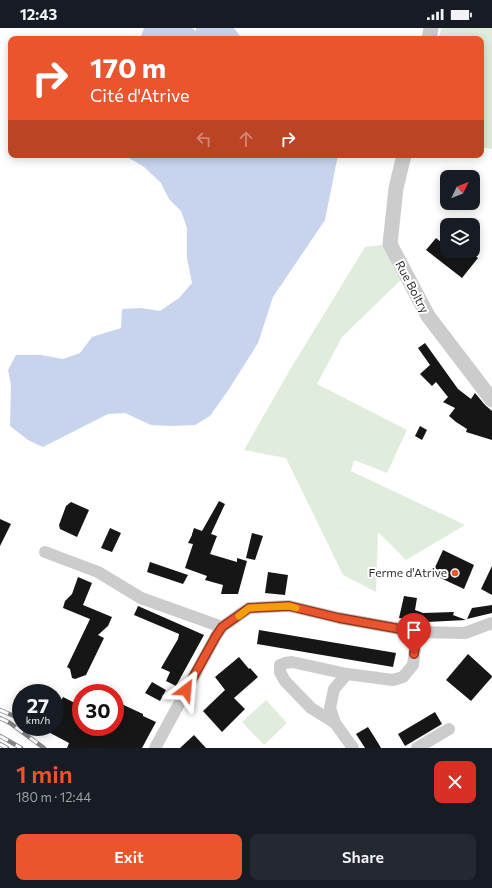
<!DOCTYPE html>
<html lang="en">
<head>
<meta charset="utf-8">
<style>
	:root { --surface:#171b24; --page:#242831; --text:#f1f3f6; --muted:#9ea1a6; --accent:#ea552d }
	body { margin:0; font-family:Commissioner,sans-serif; background:var(--page); color:var(--text); height:100vh; display:flex; flex-direction:column; font-size:15px; white-space:nowrap }
	* { box-sizing:border-box; margin:0 }
	p { font-size:13px; color:var(--muted) }
	.icon { flex:none; width:22px; height:22px; fill:none; stroke:currentColor; stroke-width:2; stroke-linecap:round; stroke-linejoin:round }
	.map { position:relative; height:720px; overflow:hidden }
	.side { display:flex; flex-direction:column; background:var(--surface); flex:1 }
	.side>* { flex:none }
	.banner { position:absolute; left:8px; top:8px; width:476px; height:122px; border-radius:8px; box-shadow:0 2px 10px #0003; background:#ea552d; color:#fff; overflow:hidden }
	.needle { width:26px; rotate:47deg }
	.fabs { position:absolute; left:440px; top:142px; display:grid; gap:8px }
	.fabs a { display:grid; place-items:center; width:40px; height:40px; border-radius:8px; background:var(--surface); box-shadow:0 2px 10px #0003; font-size:20px }
	.speed { position:absolute; left:12px; top:656px; display:flex; gap:8px; font-size:20px; font-weight:700; text-align:center }
	.speed>* { display:grid; place-content:center; width:52px; height:52px; border-radius:50%; background:var(--surface); box-shadow:0 2px 10px #0003; line-height:1 }
	.speed small { font-size:10px; font-weight:400 }
	.speed .limit { border:6px solid #d22; background:#fff; color:#111 }
	.pin { position:absolute; display:grid; place-items:center; width:34px; height:34px; color:#fff; margin:-41px -17px; border-radius:50% 50% 50% 0; rotate:-45deg; box-shadow:0 0 4px #0007 }
	.pin .icon { rotate:45deg }
	.me { position:absolute; width:44px; margin:-22px; rotate:29deg; stroke-linejoin:round; filter:drop-shadow(0 0 3px #0008) }
	.turn { display:flex; align-items:center; gap:14px; height:84px; padding:0 16px; font-size:18px }
	.turn .icon { width:52px; height:52px; stroke-width:2.5 }
	.turn b { display:block; font-size:28px; line-height:34px }
	.lanes { display:flex; align-items:center; height:38px; padding:0 16px; background:#0003; justify-content:center; gap:20px; direction:ltr }
	.lanes .off { opacity:.35 }
	.round { display:grid; place-items:center; flex:none; width:42px; height:42px; border-radius:8px; background:var(--page) }
	.summary { display:flex; align-items:center; justify-content:space-between; height:68px; padding:0 16px }
	h1 { font-size:24px; font-weight:600; line-height:30px; color:var(--accent) }
	.action { display:flex; gap:8px; margin-top:auto; padding:8px 16px }
	.action a { flex:1; height:46px; border-radius:8px; background:var(--accent); color:#fff; font-size:16px; font-weight:600; line-height:46px; text-align:center }
	.action a+a { background:var(--page); color:var(--text) }
	.status { display:flex; justify-content:space-between; align-items:center; height:28px; padding:0 20px; background:var(--surface); direction:ltr }
	.status svg { height:11px; fill:currentColor }
	.map>svg:first-child { display:block }
	.green { fill:#e0ecdc }
	.water { fill:#c8d4ed }
	.building { fill:#161616 }
	.lines { fill:none; stroke-linecap:round; stroke-linejoin:round }
	.minor { stroke:#ccc; stroke-width:12 }
	.tertiary { stroke:#ccc; stroke-width:15 }
	.rail-casing { stroke:#848484; stroke-width:4.5 }
	.rail { stroke:#fff; stroke-width:3; stroke-dasharray:9; stroke-linecap:butt }
	.route-casing { stroke:#98371d; stroke-width:10 }
	.route { stroke:#ea552d; stroke-width:7 }
	.slow { stroke:#f59e0b; stroke-width:7 }
	.poi-dot { fill:#ea552d; stroke:#fff; stroke-width:1.5 }
	.labels { text-anchor:middle; stroke-width:4; stroke-linejoin:round; paint-order:stroke }
	.street-label { font-size:12px; fill:#2f2f2f; stroke:#fff }
	.poi-label { font-size:12px; fill:#2f2f2f; stroke:#fff; text-anchor:end }
</style>
</head>
<body>
<div class="status"><b>12:43</b><svg viewBox="0 0 49 12"><path d="M0 12V9h3v3zM5 12V6h3v6zM10 12V3h3v9zM15 12V0h3v12zM26 1h20v11H26zM47 4h2v5h-2z"/></svg></div>
<div class="map">
<svg width="492" height="720" viewBox="0 0 492 720">
	<rect width="100%" height="100%" fill="#fff"/>
	<g class="green">
		<path d="M441 0H492V121L481 119V11H439Z"/>
		<path d="M390 216 406 247 342 309 317 356 407 402 387 445 354 432 351 443 465 497 406 532 378 504 376 564 343 547 286 430 244 422 291 340 365 219Z"/>
		<path d="M266 672 287 695 264 717 242 694Z"/>
	</g>
	<g class="water">
		<path d="M144 0H192L196 3V0H234L242 11H140Z"/>
		<path d="M124 127H338L325 192 273 269 258 315 229 361 210 388 195 397 170 398 151 397 125 385 108 386 43 419 28 412 10 398 11 357 8 342 16 327H41L63 331 80 325 92 309 121 300 122 281 141 280 160 283 179 270 192 255 187 230V200L181 183 169 171 161 155 144 139Z"/>
	</g>
	<g class="building">
		<path d="M436 210 447 219V223H469L478 230 462 250 426 222Z"/>
		<path d="M425 315 458 361 471 371 475 365 485 377 492 383V412L466 404 467 401 456 394 449 388 455 380 443 374 448 369 436 354 432 358 420 346 430 337 418 320Z"/>
		<path d="M420 398 427 402 422 412 415 408Z"/>
		<path d="M219 473 225 476 211 506 217 508 210 526 237 534V530L247 533 238 566H221L223 557 205 552 207 548 185 540 193 516 188 515 192 507V506L194 500 202 503Z"/>
		<path d="M71 474 89 482 77 509 60 501 59 497 66 478Z"/>
		<path d="M0 491 11 496 0 518Z"/>
		<path d="M110 500 121 505 112 524 101 520Z"/>
		<path d="M252 505 263 508 255 532 246 530Z"/>
		<path d="M443 522 474 537 464 561 432 546Z"/>
		<path d="M150 534 188 547 183 556 147 544Z"/>
		<path d="M492 538V567L481 561Z"/>
		<path d="M268 544 288 547 285 567 265 565Z"/>
		<path d="M78 549 92 555 83 577 112 589 108 598 98 607 104 610 86 647 75 651 72 650 70 641 67 639 90 591 63 580 65 573 72 566Z"/>
		<path d="M404 568 417 570 415 582 423 585 454 584 453 587 466 592 427 594 399 590Z"/>
		<path d="M492 577V585L467 591 472 580Z"/>
		<path d="M138 578 204 607 176 658 166 653 170 644 161 640 178 611 179 606 134 587Z"/>
		<path d="M259 602 396 625 393 639 257 616Z"/>
		<path d="M468 626 492 648V649L471 673 446 652Z"/>
		<path d="M239 629 249 641 250 640 258 649 234 670 245 681 222 704 203 683 225 662 215 649Z"/>
		<path d="M152 654 166 662 160 673 145 665Z"/>
		<path d="M63 669 81 678V699H115V673L143 686V688L156 694 142 720H67L69 715 39 699H55V685Z"/>
		<path d="M435 684 442 696 405 718 398 706Z"/>
		<path d="M368 699 375 710 381 720H365L356 706Z"/>
		<path d="M194 707 206 720H180Z"/>
	</g>
	<g class="lines">
		<g class="minor">
			<path d="M45 524 98 544 141 570 222 599"/>
			<path d="M335 695 311 680 285 653 280 644V637L285 635 292 634 347 646"/>
			<path d="M155 720 216 608 222 599 249 580 289 578 339 590 417 604 465 605 492 595"/>
			<path d="M353 720 335 695 330 680 334 661 347 646 393 652 403 649 413 637 417 604"/>
			<path d="M417 720 449 701"/>
		</g>
		<g class="tertiary">
			<path d="M429 11 431 0"/>
			<path d="M404 127 396 160 390 216 428 288 492 372"/>
		</g>
		<g class="rail-casing">
			<g id="rail">
				<path d="M0 682 21 691"/>
				<path d="M0 690 10 695 44 720"/>
				<path d="M0 708 21 720"/>
				<path d="M0 716 7 720"/>
			</g>
		</g>
		<use href="#rail" class="rail"/>
	</g>
	<g class="lines">
		<g class="route-casing">
			<path id="route" d="M186 662 216 608 222 599 249 580 289 578 339 590 417 604 414 626"/>
		</g>
		<use href="#route" class="route"/>
		<path class="slow" d="M239 588 249 580 289 578 296 580"/>
	</g>
	<circle class="poi-dot" cx="455" cy="545" r="4"/>
	<g class="labels">
		<g class="street-label">
			<text transform="translate(412 259) rotate(62)" y="4">Rue Boltry</text>
		</g>
		<g class="poi-label">
			<text x="447" y="549">Ferme d'Atrive</text>
		</g>
	</g>
</svg>
<div class="fabs">
<a><svg class="needle" viewBox="-14 -14 28 28"><path d="M0-13l5 13h-10z" fill="#e53935"/><path d="M0 13l5-13h-10z" fill="#9ea1a6"/></svg></a>
<a><svg class="icon" aria-label="layers" viewBox="0 0 24 24"><path d="M12 4l9 5-9 5-9-5zM3 14l9 5 9-5"/></svg></a>
</div>
<div class="speed"><div>27<small>km/h</small></div><div class="limit">30</div></div>
<div class="pin" style="left:414px;top:626px;background:#d93025"><svg class="icon" aria-label="arrive" viewBox="0 0 24 24"><path d="M6 21V4h12l-3 4 3 4H6"/></svg></div>
<svg class="me" style="left:186px;top:662px" viewBox="-20 -20 40 40"><path d="M0-17L14 15 0 8-14 15z" fill="#ea552d" stroke="#fff" stroke-width="4"/></svg>
<div class="banner">
<div class="turn"><svg class="icon" aria-label="right" viewBox="0 0 24 24"><path d="M7 20v-9h11M14 6l5 5-5 5"/></svg><div><b>170 m</b>Cité d'Atrive</div></div>
<div class="lanes"><svg class="icon off" aria-label="left" viewBox="0 0 24 24"><path d="M17 20v-9H6M10 6l-5 5 5 5"/></svg><svg class="icon off" aria-label="ahead" viewBox="0 0 24 24"><path d="M12 20V5M6 11l6-6 6 6"/></svg><svg class="icon" aria-label="right" viewBox="0 0 24 24"><path d="M7 20v-9h11M14 6l5 5-5 5"/></svg></div>
</div>
</div>
<section class="side">
<div class="summary"><div><h1>1 min</h1><p>180 m · 12:44</p></div><a class="round" style="background:#d93025;color:#fff"><svg class="icon" aria-label="close" viewBox="0 0 24 24"><path d="M6 6l12 12M18 6L6 18"/></svg></a></div>
<div class="action"><a>Exit</a><a>Share</a></div>
</section>
</body>
</html>
